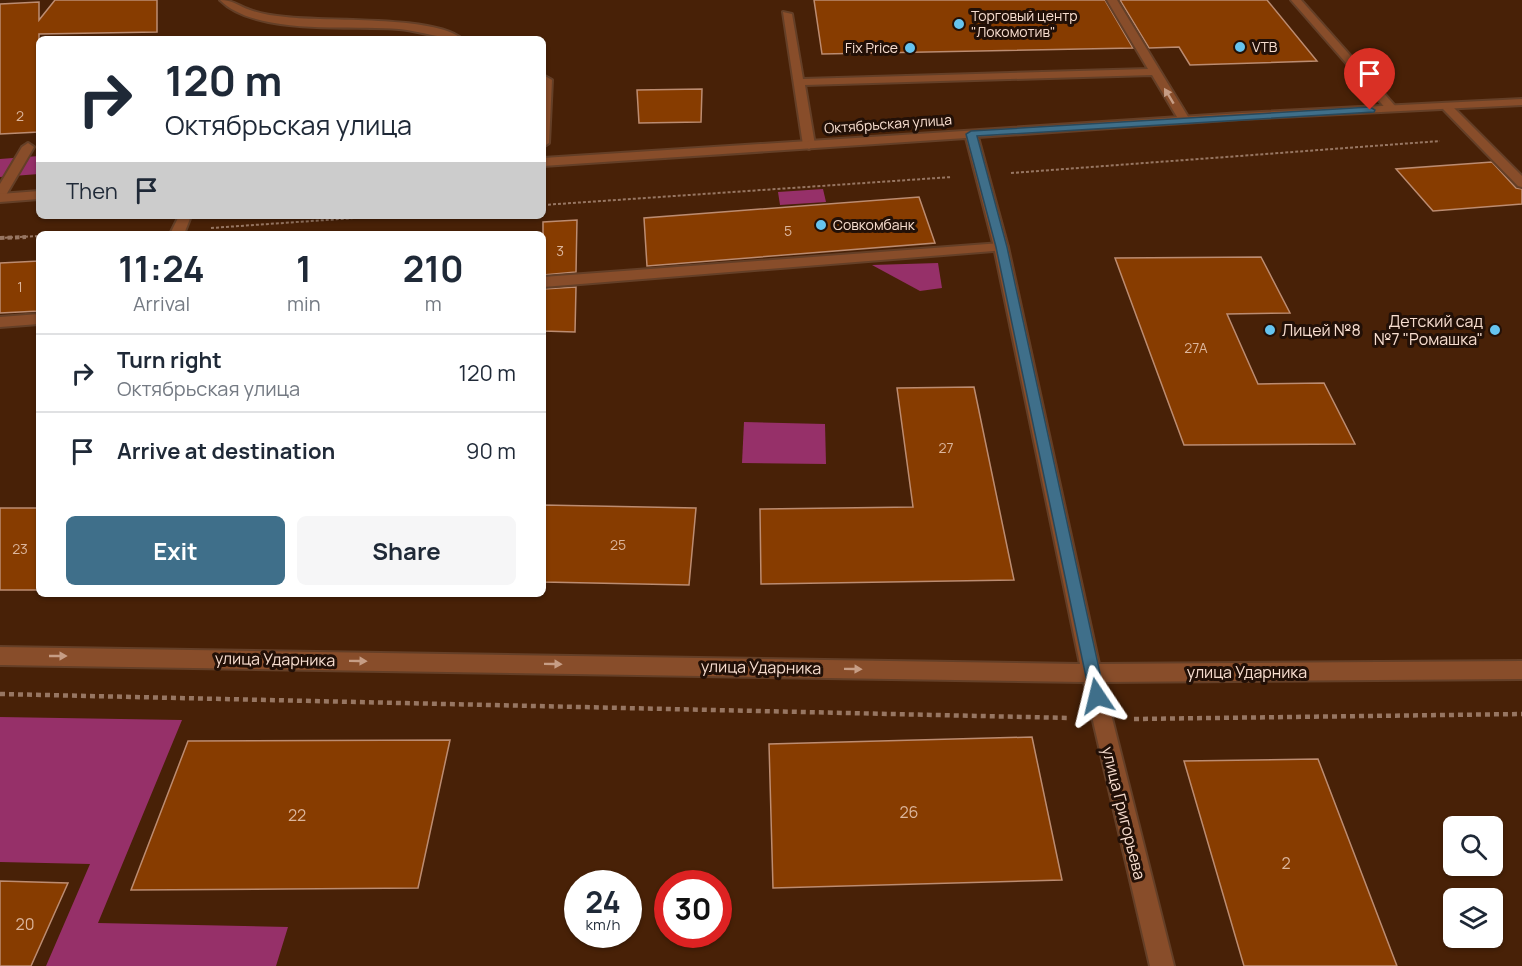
<!DOCTYPE html>
<html lang="en">
<head>
<meta charset="utf-8">
<style>
	:root { --surface:#fff; --page:#f6f6f7; --text:#1f2937; --muted:#747a83; --line:#e0e1e3; --accent:#3f6f8a }
	body { margin:0; font-family:Manrope,sans-serif; background:var(--page); color:var(--text); height:100vh; display:flex; flex-direction:column; font-size:22px; white-space:nowrap }
	* { box-sizing:border-box; margin:0 }
	p { font-size:20px; color:var(--muted) }
	.icon { flex:none; width:33px; height:33px; fill:none; stroke:currentColor; stroke-width:2; stroke-linecap:round; stroke-linejoin:round }
	.map { position:relative; flex:1; overflow:hidden }
	.sheet { position:absolute; left:36px; top:231px; width:510px; height:366px; display:flex; flex-direction:column; background:var(--surface); border-radius:9px; box-shadow:0 2px 4px #0004 }
	.sheet>* { flex:none }
	.hud { position:absolute; left:36px; top:36px; width:510px; height:183px; border-radius:9px; box-shadow:0 2px 4px #0004; background:#fff; color:var(--text); overflow:hidden }
	.fabs { position:absolute; left:1443px; top:816px; display:grid; gap:12px }
	.fabs a { display:grid; place-items:center; width:60px; height:60px; border-radius:9px; background:var(--surface); box-shadow:0 2px 4px #0004; font-size:30px }
	.speed { position:absolute; left:564px; top:870px; display:flex; gap:12px; font-size:30px; font-weight:700; text-align:center }
	.speed>* { display:grid; place-content:center; width:78px; height:78px; border-radius:50%; background:var(--surface); box-shadow:0 2px 4px #0004; line-height:1 }
	.speed small { font-size:15px; font-weight:400 }
	.speed .limit { border:9px solid #d22; background:#fff; color:#111 }
	.pin { position:absolute; display:grid; place-items:center; width:51px; height:51px; color:#fff; margin:-62px -26px; border-radius:50% 50% 50% 0; rotate:-45deg; box-shadow:0 0 6px #0007 }
	.pin .icon { rotate:45deg }
	.me { position:absolute; width:66px; margin:-33px; rotate:350deg; stroke-linejoin:round; filter:drop-shadow(0 0 4px #0008) }
	.turn { display:flex; align-items:center; gap:21px; height:126px; padding:0 30px; font-size:27px }
	.turn .icon { width:78px; height:78px; stroke-width:2.5 }
	.turn b { display:block; font-size:42px; line-height:51px }
	.then { display:flex; align-items:center; height:57px; padding:0 30px; background:#0003; gap:12px; font-size:22px }
	.eta { display:flex; justify-content:space-evenly; align-items:center; height:102px; text-align:center }
	.eta b { font-size:36px; font-weight:700; line-height:42px }
	.action { display:flex; gap:12px; margin-top:auto; padding:12px 30px }
	.action a { flex:1; height:69px; border-radius:9px; background:var(--accent); color:#fff; font-size:24px; font-weight:700; line-height:69px; text-align:center }
	.action a+a { background:var(--page); color:var(--text) }
	ul { padding:0; list-style:none }
	li { display:flex; align-items:center; gap:18px; height:78px; padding:0 30px; border-top:2px solid var(--line) }
	li div { flex:1 }
	li b { display:block; font-size:22px }
	li em { font-style:normal }
	.map>svg:first-child { display:block }
	.forest { fill:#963069 }
	.building { fill:#873c00; stroke:#bc8c71; stroke-width:1.5 }
	.lines { fill:none; stroke-linecap:round; stroke-linejoin:round }
	.service-casing { stroke:#643f27; stroke-width:4 }
	.minor-casing { stroke:#643f27; stroke-width:4 }
	.path-far2 { stroke:#977662; stroke-width:2; stroke-dasharray:3 2; stroke-linecap:butt }
	.path-far1 { stroke:#977662; stroke-width:4; stroke-dasharray:4.5 3; stroke-linecap:butt }
	.path { stroke:#977662; stroke-width:4.5; stroke-dasharray:5 4; stroke-linecap:butt }
	.service { fill:#884d2a; fill-rule:evenodd }
	.minor { fill:#884d2a; fill-rule:evenodd }
	.oneway { fill:#c69d85 }
	.route { fill:#3f6f8a; stroke:#29485a; stroke-width:1.5 }
	.poi-dot { fill:#66c4ef; stroke:#221007; stroke-width:2 }
	.labels { text-anchor:middle; stroke-width:6; stroke-linejoin:round; paint-order:stroke }
	.far-poi-label { font-size:14px; fill:#f8ded0; stroke:#221007; text-anchor:start }
	.number-label { font-size:14px; fill:#dcb69c }
	.far-street-label { font-size:14px; fill:#f8ded0; stroke:#221007 }
	.poi-label { font-size:16px; fill:#f8ded0; stroke:#221007; text-anchor:end }
	.street-label { font-size:16px; fill:#f8ded0; stroke:#221007 }
	.near-number-label { font-size:16px; fill:#dcb69c }
</style>
</head>
<body>
<div class="map">
<svg width="1522" height="966" viewBox="0 0 1522 966">
	<rect width="100%" height="100%" fill="#482107"/>
	<g class="forest">
		<path d="M39 156V174L0 177V159Z"/>
		<path d="M823 189 826 202 780 205 778 192Z"/>
		<path d="M938 263 942 288 920 291 872 265Z"/>
		<path d="M744 422 825 424 826 464 742 463Z"/>
		<path d="M0 717 182 720 98 923 288 927 276 966H46L90 864 0 862Z"/>
	</g>
	<g class="building">
		<path d="M55 0H157V32L39 34V132L0 134V4L39 2V20Z"/>
		<path d="M814 0H1105L1133 48 822 54Z"/>
		<path d="M1120 0H1267L1317 61 1190 65 1179 47 1149 48Z"/>
		<path d="M702 89 701 122 639 123 637 90Z"/>
		<path d="M1492 162 1516 188 1522 189V204L1433 211 1396 169Z"/>
		<path d="M919 197 935 243 647 266 644 218Z"/>
		<path d="M577 220 576 272 543 275V222Z"/>
		<path d="M1261 257 1290 313 1227 314 1258 384 1324 383 1355 444 1184 445 1115 258Z"/>
		<path d="M39 261V311L0 313V263Z"/>
		<path d="M576 287 575 332 543 331V289Z"/>
		<path d="M974 387 1014 580 761 584 760 509 913 507 897 388Z"/>
		<path d="M543 505 696 508 689 585 543 582Z"/>
		<rect x="0" y="508" width="39" height="82"/>
		<path d="M1032 737 1062 880 773 888 769 744Z"/>
		<path d="M450 740 418 888 131 890 188 741Z"/>
		<path d="M1318 759 1397 966H1244L1184 761Z"/>
		<path d="M0 881 68 883 31 966H0Z"/>
	</g>
	<g class="lines">
		<g class="service-casing">
			<g id="service">
				<path d="M1107 0H1117L1190 120 1188 122H1180L1152 75 805 85 815 145 809 149 803 145 783 12 792 14 803 79 1148 69Z"/>
				<path d="M1291 0H1301L1396 107V111H1388Z"/>
				<path d="M1443 105H1451L1522 176V187L1518 186 1443 109Z"/>
				<path d="M28 143 34 147 6 195 0 199V184L22 147Z"/>
				<path d="M179 216H191L184 234H170Z"/>
				<path d="M1001 243 1008 247 1006 250 543 287V277Z"/>
				<path d="M39 314V324L0 327V317Z"/>
			</g>
		</g>
		<g class="minor-casing">
			<g id="minor">
				<path d="M220 0C233 0 238 6 250 10 261 14 273 16 286 17 326 22 434 15 462 39 441 39 420 31 399 29 350 25 256 36 220 0Z"/>
				<path d="M543 75 552 80 549 143 543 147Z"/>
				<path d="M1522 99V105L1242 119 978 137 1008 247 1099 664 1522 661V679L1103 682 1174 966H1150L1084 682 0 665V647L1080 664 994 247 966 138 543 166V158L1242 113Z"/>
				<path d="M39 191V199L0 202V194Z"/>
			</g>
		</g>
		<g class="path-far2">
			<path d="M1011 173 1440 141"/>
			<path d="M543 205 952 177"/>
			<path d="M211 228 383 216"/>
			<path d="M96 234 149 232"/>
			<path d="M0 238 39 236"/>
		</g>
		<path class="path-far1" d="M0 238 26 237"/>
		<g class="path">
			<path d="M0 694 1070 718"/>
			<path d="M1134 719 1522 714"/>
		</g>
		<use href="#service" class="service"/>
		<use href="#minor" class="minor"/>
	</g>
	<defs><path id="oneway-solid" d="M-6-.8H1V-3.2L6.5 0L1 3.2V.8H-6Z" transform="scale(1.5)"/></defs>
	<g class="oneway">
		<use href="#oneway-solid" transform="translate(1169 96) rotate(-121)"/>
		<use href="#oneway-solid" transform="translate(58 656)"/>
		<use href="#oneway-solid" transform="translate(358 661) rotate(1)"/>
		<use href="#oneway-solid" transform="translate(553 664) rotate(1)"/>
		<use href="#oneway-solid" transform="translate(853 669) rotate(1)"/>
	</g>
	<path class="route" d="M1370 107 1375 110 1374 112 977 136 1007 247 1105 696 1102 701 1097 704 1091 701 996 247 966 134 971 131Z"/>
	<g class="poi-dot">
		<circle cx="959" cy="24" r="6"/>
		<circle cx="1240" cy="47" r="6"/>
		<circle cx="910" cy="48" r="6"/>
		<circle cx="821" cy="225" r="6"/>
		<circle cx="1270" cy="330" r="6"/>
		<circle cx="1495" cy="330" r="6"/>
	</g>
	<g class="labels">
		<g class="far-poi-label">
			<text x="971" y="21">Торговый центр<tspan x="971" dy="16">"Локомотив"</tspan></text>
			<text x="1252" y="52">VTB</text>
			<text x="898" y="53" text-anchor="end">Fix Price</text>
			<text x="833" y="230">Совкомбанк</text>
		</g>
		<g class="number-label">
			<text x="20" y="121">2</text>
			<text x="788" y="236">5</text>
			<text x="560" y="256">3</text>
			<text x="20" y="292">1</text>
			<text x="1196" y="353">27А</text>
			<text x="946" y="453">27</text>
			<text x="618" y="550">25</text>
			<text x="20" y="554">23</text>
		</g>
		<g class="far-street-label">
			<text transform="translate(888 124) rotate(-4)" y="5">Октябрьская улица</text>
		</g>
		<g class="poi-label">
			<text x="1483" y="327">Детский сад<tspan x="1483" dy="18">№7 "Ромашка"</tspan></text>
			<text x="1282" y="336" text-anchor="start">Лицей №8</text>
		</g>
		<g class="street-label">
			<text transform="translate(275 659) rotate(1)" y="6">улица Ударника</text>
			<text transform="translate(761 667) rotate(1)" y="6">улица Ударника</text>
			<text x="1247" y="678">улица Ударника</text>
			<text transform="translate(1124 813) rotate(76)" y="6">улица Григорьева</text>
		</g>
		<g class="near-number-label">
			<text x="909" y="818">26</text>
			<text x="297" y="821">22</text>
			<text x="1286" y="869">2</text>
			<text x="25" y="930">20</text>
		</g>
	</g>
</svg>
<div class="fabs">
<a><svg class="icon" aria-label="search" viewBox="0 0 24 24"><circle cx="10" cy="10" r="6"/><path d="M15 15l6 6"/></svg></a>
<a><svg class="icon" aria-label="layers" viewBox="0 0 24 24"><path d="M12 4l9 5-9 5-9-5zM3 14l9 5 9-5"/></svg></a>
</div>
<div class="speed"><div>24<small>km/h</small></div><div class="limit">30</div></div>
<div class="pin" style="left:1370px;top:110px;background:#d93025"><svg class="icon" aria-label="arrive" viewBox="0 0 24 24"><path d="M6 21V4h12l-3 4 3 4H6"/></svg></div>
<svg class="me" style="left:1097px;top:696px" viewBox="-20 -20 40 40"><path d="M0-17L14 15 0 8-14 15z" fill="#3f6f8a" stroke="#fff" stroke-width="4"/></svg>
<div class="hud">
<div class="turn"><svg class="icon" aria-label="right" viewBox="0 0 24 24"><path d="M7 20v-9h11M14 6l5 5-5 5"/></svg><div><b>120 m</b>Октябрьская улица</div></div>
<div class="then">Then<svg class="icon" aria-label="arrive" viewBox="0 0 24 24"><path d="M6 21V4h12l-3 4 3 4H6"/></svg></div>
</div>
<section class="sheet">
<div class="eta">
<div><b>11:24</b><p>Arrival</p></div>
<div><b>1</b><p>min</p></div>
<div><b>210</b><p>m</p></div>
</div>
<ul>
<li><svg class="icon" aria-label="right" viewBox="0 0 24 24"><path d="M7 20v-9h11M14 6l5 5-5 5"/></svg><div><b>Turn right</b><p>Октябрьская улица</p></div><em>120 m</em></li>
<li><svg class="icon" aria-label="arrive" viewBox="0 0 24 24"><path d="M6 21V4h12l-3 4 3 4H6"/></svg><div><b>Arrive at destination</b></div><em>90 m</em></li>
</ul>
<div class="action"><a>Exit</a><a>Share</a></div>
</section>
</div>
</body>
</html>
